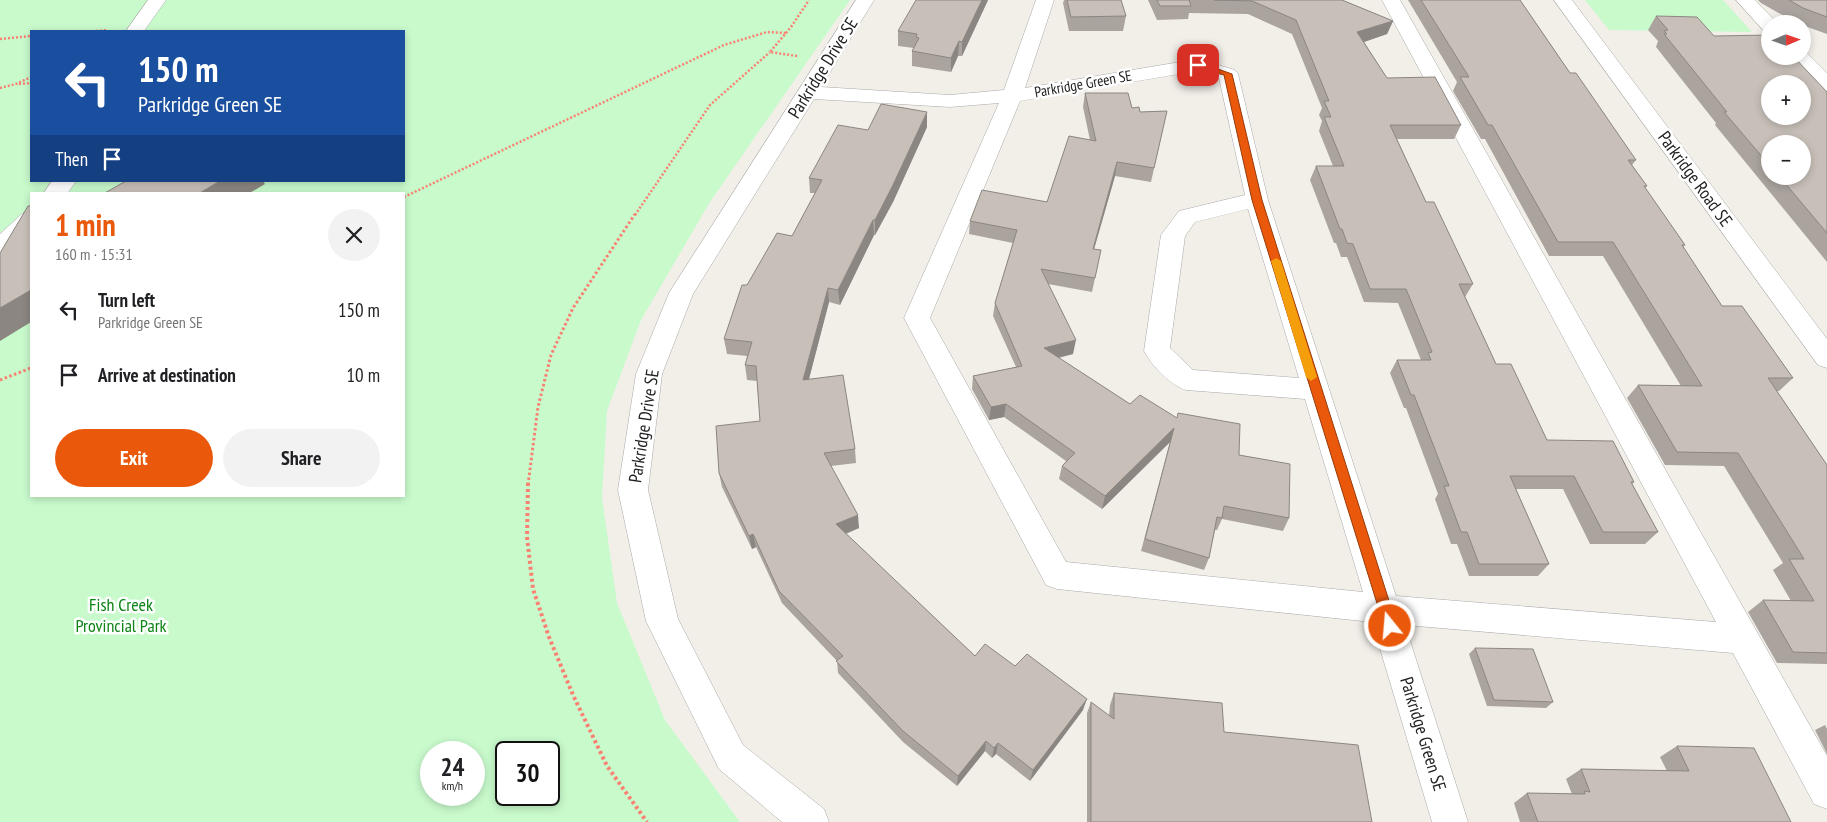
<!DOCTYPE html>
<html lang="en">
<head>
<meta charset="utf-8">
<style>
	:root { --surface:#fff; --page:#f2f2f2; --text:#202124; --muted:#757577; --accent:#ea580c }
	body { margin:0; font-family:"PT Sans Narrow",sans-serif; background:var(--page); color:var(--text); height:100vh; display:flex; flex-direction:column; font-size:19px; white-space:nowrap }
	* { box-sizing:border-box; margin:0 }
	p { font-size:16px; color:var(--muted) }
	.icon { flex:none; width:28px; height:28px; fill:none; stroke:currentColor; stroke-width:2; stroke-linecap:round; stroke-linejoin:round }
	.map { position:relative; flex:1; overflow:hidden }
	.side { position:absolute; left:30px; top:192px; width:375px; height:305px; display:flex; flex-direction:column; background:var(--surface); border-radius:0px; box-shadow:0 2px 8px #0003 }
	.side>* { flex:none }
	.top-card { position:absolute; left:30px; top:30px; width:375px; height:152px; border-radius:0px; box-shadow:0 2px 8px #0003; background:#1a4fa0; color:#fff; overflow:hidden }
	.needle { width:32px; rotate:88deg }
	.fabs { position:absolute; left:1761px; top:15px; display:grid; gap:10px }
	.fabs a { display:grid; place-items:center; width:50px; height:50px; border-radius:50%; background:var(--surface); box-shadow:0 2px 8px #0003; font-size:25px }
	.speed { position:absolute; left:420px; top:741px; display:flex; gap:10px; font-size:25px; font-weight:700; text-align:center }
	.speed>* { display:grid; place-content:center; width:65px; height:65px; border-radius:50%; background:var(--surface); box-shadow:0 2px 8px #0003; line-height:1 }
	.speed small { font-size:12px; font-weight:400 }
	.speed .limit { border:2px solid #111; border-radius:8px; background:#fff; color:#111 }
	.pin { position:absolute; display:grid; place-items:center; width:42px; height:42px; color:#fff; margin:-21px; border-radius:10px; box-shadow:0 2px 8px #0006 }
	.me { position:absolute; width:55px; margin:-28px; rotate:343deg; stroke-linejoin:round; filter:drop-shadow(0 0 4px #0008) }
	.turn { display:flex; align-items:center; gap:18px; height:105px; padding:0 25px; font-size:22px }
	.turn .icon { width:65px; height:65px; stroke-width:2.5 }
	.turn b { display:block; font-size:35px; line-height:42px }
	.then { display:flex; align-items:center; height:48px; padding:0 25px; background:#0003; gap:10px; font-size:19px }
	.round { display:grid; place-items:center; flex:none; width:52px; height:52px; border-radius:26px; background:var(--page) }
	.overview { display:flex; align-items:center; justify-content:space-between; height:85px; padding:0 25px }
	h1 { font-size:30px; font-weight:700; line-height:38px; color:var(--accent) }
	.action { display:flex; gap:10px; margin-top:auto; padding:10px 25px }
	.action a { flex:1; height:58px; border-radius:30px; background:var(--accent); color:#fff; font-size:20px; font-weight:700; line-height:58px; text-align:center }
	.action a+a { background:var(--page); color:var(--text) }
	ul { padding:0; list-style:none }
	li { display:flex; align-items:center; gap:15px; height:65px; padding:0 25px }
	li div { flex:1 }
	li b { display:block; font-size:19px }
	li em { font-style:normal }
	.map>svg:first-child { display:block }
	.park { fill:#c8facc; fill-rule:evenodd }
	.lines { fill:none; stroke-linecap:round; stroke-linejoin:round }
	.minor-casing { stroke:#a9a9a9; stroke-width:1 }
	.path-far2 { stroke:#fa8072; stroke-width:2.5; stroke-dasharray:2 2; stroke-linecap:butt }
	.path-far1 { stroke:#fa8072; stroke-width:3; stroke-dasharray:2.5 2.5; stroke-linecap:butt }
	.path { stroke:#fa8072; stroke-width:4; stroke-dasharray:3 3; stroke-linecap:butt }
	.minor { fill:#fff; fill-rule:evenodd }
	.wall { fill:#aba49e; fill-rule:evenodd }
	.shaded-wall { fill:#8b8681 }
	.building { fill:#c7bfb8; stroke:#8b8681; fill-rule:evenodd }
	.route { fill:#ea580c; stroke:#983908 }
	.slow { fill:#f59e0b }
	.labels { text-anchor:middle; stroke-width:5; stroke-linejoin:round; paint-order:stroke }
	.far-street-label { font-size:15px; fill:#222; stroke:#fff }
	.street-label { font-size:18px; fill:#222; stroke:#fff }
	.park-label { font-size:18px; fill:#0c8416; stroke:#fff }
</style>
</head>
<body>
<div class="map">
<svg width="1827" height="822" viewBox="0 0 1827 822">
	<rect width="100%" height="100%" fill="#f2efe9"/>
	<g class="park">
		<path d="M0 0H850L710 202 641 320 607 411 602 498 617 603 665 720 740 822H0ZM31 31H404V181H31ZM31 194H404V496H31ZM431 752H474V795H431ZM506 752H549V795H506Z"/>
		<path d="M1585 0H1723L1752 32 1609 30Z"/>
	</g>
	<g class="lines">
		<g class="minor-casing">
			<g id="minor">
				<path d="M148 0H166L144 31H126Z"/>
				<path d="M856 0H874L821 87 950 95 1004 90 1036 0H1054L1025 88 1198 59 1235 70 1238 74 1268 200 1396 596 1716 622 1382 0H1400L1827 756V809L1814 804 1733 653 1405 625 1468 822H1432L1372 622 1057 589 1046 585 904 318 999 103 950 107 814 99 693 294 662 374 648 490 678 619 743 745 824 809 829 822H782L719 769 646 621 618 490 636 374 669 293ZM1197 71 1219 78 1245 195 1179 211 1161 235 1144 351C1152 366 1170 385 1186 390L1305 399 1363 592 1066 562 930 318 1020 101ZM1248 209 1299 378 1193 370 1170 348 1185 236 1195 222Z"/>
				<path d="M1554 0H1572L1827 339V368L1818 365Z"/>
				<path d="M1736 0H1755L1778 24H1770V32L1763 30Z"/>
				<path d="M1802 51 1806 52 1827 73V91L1820 89 1789 56H1802Z"/>
				<path d="M52 181H76L67 194H43Z"/>
				<path d="M31 210V231L8 254 0 256V234L23 213Z"/>
			</g>
		</g>
		<g class="path-far2">
			<path d="M96 31 108 30"/>
			<path d="M0 39 31 36"/>
			<path d="M797 56 770 52 791 27 809 0"/>
			<path d="M19 84 31 83"/>
			<path d="M0 88 16 84 31 77"/>
			<path d="M404 197 724 45 767 32 786 33"/>
			<path d="M635 215 710 105 770 52"/>
		</g>
		<g class="path-far1">
			<path d="M0 380 31 368"/>
			<path d="M528 485 538 407 551 355 573 308 635 214"/>
		</g>
		<path class="path" d="M528 483 527 537 533 589 549 637 573 695 607 766 647 822"/>
		<use href="#minor" class="minor"/>
	</g>
	<g class="wall">
		<path d="M988 0 962 56H958L951 72 912 66V51L914 48 898 46V31Z"/>
		<path d="M1064 0H1121L1126 16 1123 31H1069L1063 3Z"/>
		<path d="M1148 0H1342L1393 21 1387 34 1364 42 1387 78 1461 125 1454 139H1397L1426 202 1473 284 1465 297 1496 364 1547 440 1634 482 1632 484 1658 532 1645 544H1590L1563 489H1516L1549 564 1538 576H1469L1457 544H1451L1435 499 1438 494 1406 408H1404L1390 373 1397 360H1421L1398 303 1364 302 1347 257H1341L1336 243H1334L1310 180 1316 166H1333L1319 131 1322 121 1319 115 1322 108 1292 34 1248 14 1189 13 1188 19 1157 20Z"/>
		<path d="M1408 0H1520L1570 73 1636 160 1632 165 1647 186 1645 188 1685 245 1683 247 1722 306 1793 378 1779 391H1777L1827 465V664L1777 663 1748 612 1763 600 1791 601 1773 570 1783 563 1724 466 1665 465 1627 398 1638 385 1681 386 1603 256H1549L1485 139H1481L1453 91 1457 82Z"/>
		<path d="M1758 0H1827V34L1802 25V24H1799L1793 21 1761 3Z"/>
		<path d="M1656 16 1714 36 1827 92V262L1715 125 1716 123 1656 47 1658 41 1648 30ZM1770 144 1802 176H1770Z"/>
		<path d="M1085 93 1132 108 1140 112 1167 111 1151 182 1115 176 1094 249 1098 264 1092 292 1048 284 1073 354 1059 358 1130 404 1176 418 1239 455 1289 518 1283 531 1222 519 1217 530H1215L1209 558 1204 570 1141 551 1170 442 1102 509 1059 479 1062 466 1066 461 1004 417 989 420 972 389 973 376 1016 367 993 316 995 303 1013 243 969 234 970 221 1047 202 1090 140 1083 107Z"/>
		<path d="M927 127 893 202 875 235H874L840 305 829 302 809 379 855 449 856 463 831 466 859 528 846 534 975 656 1015 666 1083 710 1030 781 996 754 992 758 985 751 957 786 903 742 838 673 837 661 782 603 756 547 752 549 722 487 719 473 760 421 757 381 747 380 745 365 747 356 727 354 724 339 747 285 792 236 815 193H810L809 178 868 130Z"/>
		<path d="M1475 648 1553 702 1546 708 1487 706 1469 654Z"/>
		<path d="M1114 693 1224 732 1372 822H1087V713L1091 702 1109 716 1110 705Z"/>
		<path d="M1825 725 1827 729V754L1815 730Z"/>
		<path d="M1677 746 1791 822H1520L1514 803 1527 793 1572 794 1566 779 1581 769 1667 771 1660 757Z"/>
	</g>
	<g class="shaded-wall">
		<path d="M982 0H988L962 56V42Z"/>
		<path d="M1393 21 1387 34 1352 46 1357 32Z"/>
		<path d="M959 41 958 56 951 72V58Z"/>
		<path d="M927 112V127L893 202 875 235V220Z"/>
		<path d="M1117 162 1115 176 1090 263 1093 249Z"/>
		<path d="M220 181H263L265 184 248 194H198Z"/>
		<path d="M873 220 874 235 840 305 838 290Z"/>
		<path d="M828 288 829 302 805 394 803 380Z"/>
		<path d="M31 290V322L0 341V308Z"/>
		<path d="M1076 340 1073 354 1042 361 1044 348Z"/>
		<path d="M1006 404 1004 417 989 420 991 407Z"/>
		<path d="M1174 428 1170 442 1102 509 1105 496Z"/>
		<path d="M858 515 859 528 837 537 836 524Z"/>
		<path d="M753 534 756 547 752 549 749 536Z"/>
		<path d="M1087 699 1083 710 1030 781 1033 770Z"/>
		<path d="M986 741 985 751 957 786 958 776Z"/>
		<path d="M998 743 996 754 992 758 994 748Z"/>
	</g>
	<g class="building">
		<path d="M916 0H982L962 42 959 41 951 58 912 51 919 38 916 37 917 34 898 31Z"/>
		<path d="M1067 0H1121L1126 16 1071 17Z"/>
		<path d="M1157 0H1189L1191 6H1160Z"/>
		<path d="M1214 0H1342L1393 21 1357 32 1387 78 1435 77 1461 125H1390L1426 202H1434L1473 284H1459L1496 364H1511L1547 440 1613 441 1634 482H1631L1658 532H1603L1574 476H1510L1549 564H1479L1467 532H1461L1444 486H1449L1414 395H1411L1397 360H1431L1428 353 1432 352 1406 289H1370L1353 244 1347 243 1342 229H1340L1316 166H1344L1324 117H1331L1324 101H1329L1296 20 1252 1Z"/>
		<path d="M1421 0H1520L1570 73H1576L1636 160H1628L1647 186H1644L1685 245H1682L1722 306H1742L1793 378H1768L1827 465V653L1793 652 1763 600 1814 601 1789 559H1804L1738 453 1677 452 1638 385 1702 386 1613 242H1558L1492 125H1488L1460 77H1469Z"/>
		<path d="M1789 0H1827V17L1803 8Z"/>
		<path d="M1656 16 1697 17 1714 36 1770 35V56H1793L1827 92V233L1779 176H1802V144H1770V166L1724 112H1727L1664 34H1667L1664 31 1668 30ZM1770 84H1802V116H1770Z"/>
		<path d="M1085 93H1128L1132 108 1139 107 1140 112 1167 111 1154 168 1117 162 1093 249 1101 250 1095 278 1041 269 1076 340 1044 348 1130 404 1140 395 1177 418 1178 413 1240 424 1239 455 1290 464 1289 518 1224 506 1222 518 1217 517 1209 558 1145 539 1174 428 1105 496 1062 466 1075 453 1006 404 991 407 973 376 1022 366 995 303 1017 230 970 221 982 190 1047 202 1069 136 1096 141Z"/>
		<path d="M881 104 927 112 892 187 875 220H873L838 290 828 288 803 380 843 375 855 449 824 453 858 515 836 524 975 656 985 644 1015 666 1027 654 1087 699 1033 770 998 743 994 748 986 741 958 776 903 731 836 661 843 656 779 591 753 534 749 536 719 473 716 426 760 421 756 366 745 365 752 342 724 339 742 285H747L777 233 792 236 822 180 809 178 838 125 868 130Z"/>
		<path d="M126 181H220L198 194H103Z"/>
		<path d="M28 206H31V290L0 308V253Z"/>
		<path d="M1475 648 1533 649 1553 702 1494 700Z"/>
		<path d="M1114 693 1222 703 1224 732 1358 745 1372 822H1091V702L1114 719Z"/>
		<path d="M1677 746 1754 748 1791 822H1538L1527 793 1585 794 1584 791 1590 792 1581 769 1689 771Z"/>
	</g>
	<path class="route" d="M1195 63H1201L1232 74 1262 200 1397 626 1395 631 1390 632 1386 631 1384 626 1252 200 1224 75 1195 67Z"/>
	<path class="slow" d="M1276 258 1281 261 1317 377 1311 381 1306 377 1271 261Z"/>
	<g class="labels">
		<g class="far-street-label">
			<text transform="translate(1083 84) rotate(-10)" y="5">Parkridge Green SE</text>
		</g>
		<g class="street-label">
			<text transform="translate(823 68) rotate(-58)" y="6">Parkridge Drive SE</text>
			<text transform="translate(1695 179) rotate(54)" y="6">Parkridge Road SE</text>
			<text transform="translate(644 426) rotate(-81)" y="6">Parkridge Drive SE</text>
			<text transform="translate(1423 734) rotate(73)" y="6">Parkridge Green SE</text>
		</g>
		<g class="park-label">
			<text x="121" y="611">Fish Creek<tspan x="121" dy="21">Provincial Park</tspan></text>
		</g>
	</g>
</svg>
<div class="fabs">
<a><svg class="needle" viewBox="-14 -14 28 28"><path d="M0-13l5 13h-10z" fill="#e53935"/><path d="M0 13l5-13h-10z" fill="#757577"/></svg></a>
<a>+</a>
<a>−</a>
</div>
<div class="speed"><div>24<small>km/h</small></div><div class="limit">30</div></div>
<div class="pin" style="left:1198px;top:65px;background:#d93025"><svg class="icon" aria-label="arrive" viewBox="0 0 24 24"><path d="M6 21V4h12l-3 4 3 4H6"/></svg></div>
<svg class="me" style="left:1390px;top:626px" viewBox="-20 -20 40 40"><circle r="17" fill="#ea580c" stroke="#fff" stroke-width="3"/><path d="M0-11L8 9 0 5-8 9z" fill="#fff"/></svg>
<div class="top-card">
<div class="turn"><svg class="icon" aria-label="left" viewBox="0 0 24 24"><path d="M17 20v-9H6M10 6l-5 5 5 5"/></svg><div><b>150 m</b>Parkridge Green SE</div></div>
<div class="then">Then<svg class="icon" aria-label="arrive" viewBox="0 0 24 24"><path d="M6 21V4h12l-3 4 3 4H6"/></svg></div>
</div>
<section class="side">
<div class="overview"><div><h1>1 min</h1><p>160 m · 15:31</p></div><a class="round"><svg class="icon" aria-label="close" viewBox="0 0 24 24"><path d="M6 6l12 12M18 6L6 18"/></svg></a></div>
<ul>
<li><svg class="icon" aria-label="left" viewBox="0 0 24 24"><path d="M17 20v-9H6M10 6l-5 5 5 5"/></svg><div><b>Turn left</b><p>Parkridge Green SE</p></div><em>150 m</em></li>
<li><svg class="icon" aria-label="arrive" viewBox="0 0 24 24"><path d="M6 21V4h12l-3 4 3 4H6"/></svg><div><b>Arrive at destination</b></div><em>10 m</em></li>
</ul>
<div class="action"><a>Exit</a><a>Share</a></div>
</section>
</div>
</body>
</html>
